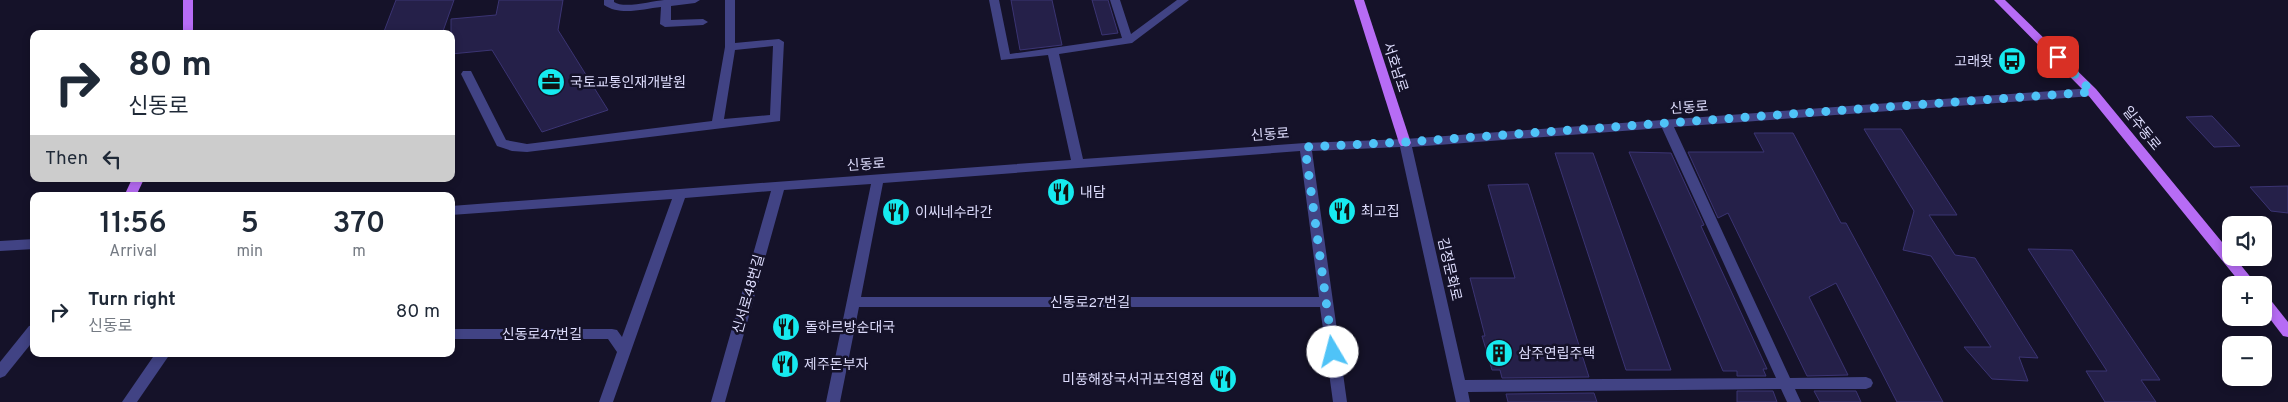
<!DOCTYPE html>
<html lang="en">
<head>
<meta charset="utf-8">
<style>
	:root { --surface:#fff; --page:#f6f6f7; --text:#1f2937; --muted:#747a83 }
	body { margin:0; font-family:Overpass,"Noto Sans KR",sans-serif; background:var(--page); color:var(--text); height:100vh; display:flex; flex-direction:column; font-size:19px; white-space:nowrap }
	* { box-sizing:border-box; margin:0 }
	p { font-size:16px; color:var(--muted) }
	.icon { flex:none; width:28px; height:28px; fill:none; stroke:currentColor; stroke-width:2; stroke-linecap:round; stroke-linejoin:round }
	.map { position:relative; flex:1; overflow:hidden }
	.panel { position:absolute; left:30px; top:192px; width:425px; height:165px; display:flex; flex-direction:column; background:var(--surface); border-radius:10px; box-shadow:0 2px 8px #0003 }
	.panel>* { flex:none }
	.guide { position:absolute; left:30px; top:30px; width:425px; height:152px; border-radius:10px; box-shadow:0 2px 8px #0003; background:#fff; color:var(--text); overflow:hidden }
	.controls { position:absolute; left:2222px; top:216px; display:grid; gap:10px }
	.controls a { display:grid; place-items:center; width:50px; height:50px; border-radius:10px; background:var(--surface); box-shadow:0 2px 8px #0003; font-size:25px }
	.pin { position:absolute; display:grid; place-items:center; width:42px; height:42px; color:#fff; margin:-21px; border-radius:10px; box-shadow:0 2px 8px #0006 }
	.me { position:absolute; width:55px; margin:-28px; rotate:352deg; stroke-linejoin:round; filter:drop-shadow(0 0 4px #0008) }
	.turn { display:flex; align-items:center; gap:18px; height:105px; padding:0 15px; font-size:22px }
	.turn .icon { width:65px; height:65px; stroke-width:2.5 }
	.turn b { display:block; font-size:35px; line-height:42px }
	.then { display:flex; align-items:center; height:48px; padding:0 15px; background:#0003; gap:10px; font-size:19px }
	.eta { display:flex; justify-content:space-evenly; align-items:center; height:85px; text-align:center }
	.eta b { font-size:30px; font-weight:600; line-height:35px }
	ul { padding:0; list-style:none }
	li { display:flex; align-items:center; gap:15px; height:70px; padding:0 15px }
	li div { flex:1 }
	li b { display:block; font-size:19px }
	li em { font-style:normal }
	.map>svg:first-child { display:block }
	.building { fill:#252049; stroke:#3b3473 }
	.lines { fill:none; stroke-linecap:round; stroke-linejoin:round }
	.minor { fill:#414384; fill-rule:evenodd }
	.major { fill:#b76cf5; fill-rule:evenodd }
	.route { stroke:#4fc3f7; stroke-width:9; stroke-dasharray:0 16.2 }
	.labels { text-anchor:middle; stroke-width:5; stroke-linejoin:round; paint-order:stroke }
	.poi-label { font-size:14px; fill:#deddfd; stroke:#151229; text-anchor:start }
	.street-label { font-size:14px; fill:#deddfd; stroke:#151229 }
</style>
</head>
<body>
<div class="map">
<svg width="2288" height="402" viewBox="0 0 2288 402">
	<rect width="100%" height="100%" fill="#151229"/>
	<g class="building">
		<path d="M396 0H454L442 34H383Z"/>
		<path d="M499 0H563L558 30 608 110 542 132 492 50 451 54V19L496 15Z"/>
		<path d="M1011 0H1052L1062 45 1020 50Z"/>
		<path d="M1092 0H1108L1118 33 1102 35Z"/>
		<path d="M2212 116 2240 146 2214 147 2186 117Z"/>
		<path d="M1864 129H1901L1957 215H1929L1955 255 1975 258 2038 358 2019 357 2028 381 1992 379 1964 347H1991L1931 256 1903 250 1914 211Z"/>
		<path d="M1754 133H1793L1841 223H1846L1943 402H1897L1836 283 1809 297 1848 375 1807 376 1728 213 1718 218 1688 152H1764Z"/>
		<path d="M1629 152 1671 153 1704 225 1701 226 1767 369H1763L1766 376H1737V371H1723Z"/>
		<path d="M1555 153H1593L1671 370H1626Z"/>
		<path d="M1528 184 1589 377 1502 378 1500 370H1492L1482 336H1485L1470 278H1515L1488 185Z"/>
		<path d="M2288 186V213L2271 211 2250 187Z"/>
		<path d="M2028 249 2072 250 2160 380H2141L2156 402H2105L2086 371H2107Z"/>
		<path d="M1737 391H1773L1777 402H1737Z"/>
		<path d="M1814 391H1856L1861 402H1820Z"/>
		<path d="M1594 393 1597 402H1508L1506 394Z"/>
	</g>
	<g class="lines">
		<g class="minor">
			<path d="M604 0H614V2C624 9 652 1 664 0 676 0 688 0 700 0L695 3 671 6V20L703 19 708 22 703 25 665 27 660 24 661 7C643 9 620 16 604 5Z"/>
			<path d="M725 0H735V43L779 39 784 42 780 121 527 152 512 151 497 146 461 74 463 71H471L506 140 527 144 712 121 725 47ZM773 46 770 115 724 119 735 50Z"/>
			<path d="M989 0H999L1010 54 1122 38 1110 0H1120L1131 34 1177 0H1189L1132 43 1059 54 1083 159 1305 143 1405 139 2092 88 2098 92 2092 96 1674 127 1790 378 1866 377 1871 379 1873 383 1871 387 1866 389H1795L1801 402H1787L1781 389 1468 392 1470 402H1456L1400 147 1312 151 1347 402H1333L1320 307H859L840 402H826L871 184 784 190 725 402H711L771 191 685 198 613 402H599L617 352 608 339H451V329H612L617 330 622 337 672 199 451 215V206L1071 160 1048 55 1001 60ZM1662 128 1776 378 1465 380 1412 147ZM1300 151 1319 297H861L883 183Z"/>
			<path d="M34 239V249L0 251V241Z"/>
			<path d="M34 325V340L5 376 0 378V362L29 326Z"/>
			<path d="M155 354H170L137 402H122Z"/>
		</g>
		<g class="major">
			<rect x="183" y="0" width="10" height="34"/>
			<path d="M1354 0H1364L1411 143 1409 146H1401L1399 143Z"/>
			<path d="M1994 0H2005L2096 89 2231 253V258H2235L2257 285H2242L2088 95Z"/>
			<path d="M132 179H144L136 196H124Z"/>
			<path d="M2264 297 2269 298 2288 322V337L2283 336 2264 311Z"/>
		</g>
	</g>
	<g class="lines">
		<path class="route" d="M1333 352 1305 147 1406 142 2092 92 2058 57"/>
	</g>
	<defs>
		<g id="bus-disc" transform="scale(1.4375)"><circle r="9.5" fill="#16eaef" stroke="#151229"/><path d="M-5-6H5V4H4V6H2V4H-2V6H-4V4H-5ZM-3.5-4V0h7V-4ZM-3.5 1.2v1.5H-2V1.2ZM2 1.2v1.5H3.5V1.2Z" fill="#111"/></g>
		<g id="office-disc" transform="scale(1.4375)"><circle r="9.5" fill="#16eaef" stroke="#151229"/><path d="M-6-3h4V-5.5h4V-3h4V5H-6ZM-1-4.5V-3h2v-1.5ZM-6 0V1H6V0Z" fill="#111"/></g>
		<g id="restaurant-disc" transform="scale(1.4375)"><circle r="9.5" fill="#16eaef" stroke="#151229"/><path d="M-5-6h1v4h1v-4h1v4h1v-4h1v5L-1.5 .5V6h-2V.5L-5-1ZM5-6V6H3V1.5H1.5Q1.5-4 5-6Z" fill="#111"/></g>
		<g id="building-disc" transform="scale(1.4375)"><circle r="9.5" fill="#16eaef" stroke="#151229"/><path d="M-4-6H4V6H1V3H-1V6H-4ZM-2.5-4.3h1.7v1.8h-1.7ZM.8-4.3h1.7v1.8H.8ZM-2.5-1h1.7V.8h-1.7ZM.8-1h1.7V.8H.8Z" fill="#111"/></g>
	</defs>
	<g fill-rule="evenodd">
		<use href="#bus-disc" x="2012" y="61"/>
		<use href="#office-disc" x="551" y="82"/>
		<use href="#restaurant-disc" x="1061" y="192"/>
		<use href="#restaurant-disc" x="1342" y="211"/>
		<use href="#restaurant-disc" x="896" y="212"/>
		<use href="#restaurant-disc" x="786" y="327"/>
		<use href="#building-disc" x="1499" y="353"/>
		<use href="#restaurant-disc" x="785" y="364"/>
		<use href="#restaurant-disc" x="1223" y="379"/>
	</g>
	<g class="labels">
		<g class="poi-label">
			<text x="1993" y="66" text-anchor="end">고래왓</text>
			<text x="570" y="87">국토교통인재개발원</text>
			<text x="1080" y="197">내담</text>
			<text x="1361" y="216">최고집</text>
			<text x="915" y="217">이씨네수라간</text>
			<text x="805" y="332">돌하르방순대국</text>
			<text x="1518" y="358">삼주연립주택</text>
			<text x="804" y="369">제주돈부자</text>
			<text x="1204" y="384" text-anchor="end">미풍해장국서귀포직영점</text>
		</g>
		<g class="street-label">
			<text transform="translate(1396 67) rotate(72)" y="5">서호남로</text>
			<text transform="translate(1689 107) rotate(-4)" y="5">신동로</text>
			<text transform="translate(2142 128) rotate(51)" y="5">일주동로</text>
			<text transform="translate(1270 134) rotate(-4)" y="5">신동로</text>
			<text transform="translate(866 164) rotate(-4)" y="5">신동로</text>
			<text transform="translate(1450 269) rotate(77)" y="5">김정문화로</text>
			<text transform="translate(748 294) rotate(-74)" y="5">신서로48번길</text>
			<text x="1090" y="307">신동로27번길</text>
			<text x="542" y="339">신동로47번길</text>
		</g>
	</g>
</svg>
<div class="controls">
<a><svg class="icon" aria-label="sound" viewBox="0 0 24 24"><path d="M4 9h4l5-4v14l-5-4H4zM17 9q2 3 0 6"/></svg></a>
<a>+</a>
<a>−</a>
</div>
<div class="pin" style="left:2058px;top:57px;background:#d93025"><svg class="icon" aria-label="arrive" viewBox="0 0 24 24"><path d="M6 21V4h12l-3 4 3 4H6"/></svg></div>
<svg class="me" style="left:1333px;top:352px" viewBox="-20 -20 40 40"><circle r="19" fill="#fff"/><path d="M0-13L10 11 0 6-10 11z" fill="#4fc3f7"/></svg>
<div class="guide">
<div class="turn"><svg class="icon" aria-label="right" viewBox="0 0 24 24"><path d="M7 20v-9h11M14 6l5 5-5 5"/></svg><div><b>80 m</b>신동로</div></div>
<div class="then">Then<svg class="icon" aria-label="left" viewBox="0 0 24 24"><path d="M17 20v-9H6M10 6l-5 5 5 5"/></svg></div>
</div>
<section class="panel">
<div class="eta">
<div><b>11:56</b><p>Arrival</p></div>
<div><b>5</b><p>min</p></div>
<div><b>370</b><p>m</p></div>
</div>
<ul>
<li><svg class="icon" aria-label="right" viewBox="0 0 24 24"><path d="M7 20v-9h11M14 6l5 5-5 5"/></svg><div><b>Turn right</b><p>신동로</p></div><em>80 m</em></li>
</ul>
</section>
</div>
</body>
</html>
